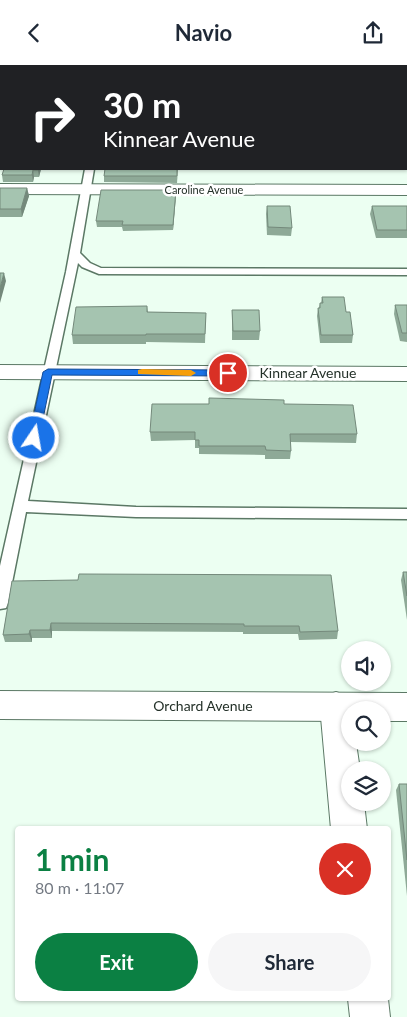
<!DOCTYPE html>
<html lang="en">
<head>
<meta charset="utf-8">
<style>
	:root { --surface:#fff; --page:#f6f6f7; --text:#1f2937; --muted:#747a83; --accent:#0b8043 }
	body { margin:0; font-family:Lato,sans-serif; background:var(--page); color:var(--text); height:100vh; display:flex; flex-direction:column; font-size:19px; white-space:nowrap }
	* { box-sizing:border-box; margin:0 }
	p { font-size:16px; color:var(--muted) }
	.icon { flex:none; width:28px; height:28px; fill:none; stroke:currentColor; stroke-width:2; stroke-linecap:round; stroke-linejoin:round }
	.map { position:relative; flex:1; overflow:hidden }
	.drawer { position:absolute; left:15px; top:761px; width:376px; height:175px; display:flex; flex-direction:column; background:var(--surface); border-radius:5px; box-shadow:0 1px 4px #0004 }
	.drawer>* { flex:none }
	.hud { position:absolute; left:0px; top:0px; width:408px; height:105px; box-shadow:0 1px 4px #0004; background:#202124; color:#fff; overflow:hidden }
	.buttons { position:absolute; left:341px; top:576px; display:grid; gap:10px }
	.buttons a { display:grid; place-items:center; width:50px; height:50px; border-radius:50%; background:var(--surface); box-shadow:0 1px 4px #0004; font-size:25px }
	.pin { position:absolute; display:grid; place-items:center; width:42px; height:42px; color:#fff; margin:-21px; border:2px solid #fff; border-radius:50%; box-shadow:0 1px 5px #0007 }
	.me { position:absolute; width:55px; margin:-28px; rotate:12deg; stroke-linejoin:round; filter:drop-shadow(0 0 4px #0008) }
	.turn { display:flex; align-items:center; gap:18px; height:105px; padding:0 20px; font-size:22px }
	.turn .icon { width:65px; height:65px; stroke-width:2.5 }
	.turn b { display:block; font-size:35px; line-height:42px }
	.round { display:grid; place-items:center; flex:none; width:52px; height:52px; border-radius:26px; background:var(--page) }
	.overview { display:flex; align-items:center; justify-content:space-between; height:85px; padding:0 20px }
	h1 { font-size:30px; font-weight:700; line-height:38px; color:var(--accent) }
	.button { display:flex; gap:10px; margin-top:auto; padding:10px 20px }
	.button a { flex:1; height:58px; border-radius:30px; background:var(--accent); color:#fff; font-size:20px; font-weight:700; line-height:58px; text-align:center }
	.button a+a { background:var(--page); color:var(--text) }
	header { display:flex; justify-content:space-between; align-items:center; height:65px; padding:0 20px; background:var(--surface); font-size:22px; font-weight:700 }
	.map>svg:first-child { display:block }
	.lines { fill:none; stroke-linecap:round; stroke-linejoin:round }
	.lane-casing { stroke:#5b7865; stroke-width:3 }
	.street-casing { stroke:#5b7865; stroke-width:2 }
	.secondary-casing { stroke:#5b7865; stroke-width:2 }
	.primary-casing { stroke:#5b7865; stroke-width:30 }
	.lane { fill:#fff; fill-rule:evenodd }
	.street { fill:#fff; fill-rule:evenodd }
	.secondary { fill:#fff; fill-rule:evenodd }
	.primary { stroke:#fff; stroke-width:28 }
	.wall { fill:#8ea997 }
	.shaded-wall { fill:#74897b }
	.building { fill:#a5c4b0; stroke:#74897b }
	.route { fill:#1a73e8; stroke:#114b97 }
	.slow { fill:#f59e0b }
	.labels { text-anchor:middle; stroke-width:5; stroke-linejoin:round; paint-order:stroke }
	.far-street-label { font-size:11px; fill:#233028; stroke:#fff }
	.street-label { font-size:14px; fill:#233028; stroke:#fff }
</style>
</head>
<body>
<header><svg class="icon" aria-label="back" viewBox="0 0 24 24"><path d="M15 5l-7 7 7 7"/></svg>Navio<svg class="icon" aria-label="share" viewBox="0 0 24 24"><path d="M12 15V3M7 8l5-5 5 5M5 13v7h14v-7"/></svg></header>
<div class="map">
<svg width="407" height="952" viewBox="0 0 407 952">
	<rect width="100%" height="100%" fill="#ecfff2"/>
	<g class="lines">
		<g class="lane-casing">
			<path id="lane" d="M85 104H94L80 188 90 198 101 203 407 204V210L99 209 82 202 78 198 28 436 136 442 407 444V454L136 452 26 447 8 538 6 543 0 544V501L66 207Z"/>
		</g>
		<g class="street-casing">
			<g id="street">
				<rect x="406" y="5" width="1" height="8"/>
				<path d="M0 119 407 120V130L0 129Z"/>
				<path d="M0 300 407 302V316L0 314Z"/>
				<path d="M336 627 347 631 353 645H350V678H356L360 705H350V738H364L367 764H331L320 641 325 631Z"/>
				<path d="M348 934H388L390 952H350Z"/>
			</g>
		</g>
		<g class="secondary-casing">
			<path id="secondary" d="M0 626 407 628V656H382V645H350V656L0 654Z"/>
		</g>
		<g class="primary-casing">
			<path id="primary" d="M0 12 1 10"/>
		</g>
		<use href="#lane" class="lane"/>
		<use href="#street" class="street"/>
		<use href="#secondary" class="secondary"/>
		<use href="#primary" class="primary"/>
	</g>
	<g class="wall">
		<path d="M41 104 39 112H34L33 117H3L2 110Z"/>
		<path d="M105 104H178L177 118 104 117V111Z"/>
		<path d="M0 123H27L29 131 22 152H0Z"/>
		<path d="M176 125 173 165 123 166 122 162H97L96 156Z"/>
		<path d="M267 141 292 163 291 171 267 170 266 149Z"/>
		<path d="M372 141H407V173H376L370 149Z"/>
		<path d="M322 232 346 247 353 270 352 278H320L317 251 318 243H319L320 238H321Z"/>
		<path d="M395 240H407V277L400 276 394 249Z"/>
		<path d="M147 241 148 247 206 248 205 278 146 277V279H73L72 270Z"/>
		<path d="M232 245 260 266 259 275H232Z"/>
		<path d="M284 339 357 369 356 378 290 377 291 386 290 394H265V390L199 389V383H195V375L151 376 150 367Z"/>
		<path d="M403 507H407V555L401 515Z"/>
		<path d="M12 516 338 566 337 574 299 575 298 569H243V567L52 566V573H32V577H5L3 570Z"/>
		<path d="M399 719H407V831L396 725Z"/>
	</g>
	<g class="shaded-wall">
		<path d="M38 104H41L39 112 38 105Z"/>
		<path d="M33 105 34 112 33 117 32 110Z"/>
		<path d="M27 123 29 131 22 152 21 144Z"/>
		<path d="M176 125V131L173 165V160Z"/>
		<path d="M4 208 6 216 0 238V223Z"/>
		<path d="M51 558 52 566V573L50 565Z"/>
		<path d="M30 565 32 573V577L29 569Z"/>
	</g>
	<g class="building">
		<rect x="146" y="0" width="49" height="1"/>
		<path d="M223 0H406L405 1H223Z"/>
		<path d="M407 9V34H406V10Z"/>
		<path d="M4 104H38V105H33L32 110H2Z"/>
		<path d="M105 104H177V111H104Z"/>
		<path d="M0 123H27L21 144H0Z"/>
		<path d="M101 125H176L173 160H122L123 156H96Z"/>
		<path d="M267 141H290L292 163 268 162Z"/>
		<path d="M372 141H407V165H377Z"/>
		<path d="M0 208H4L0 223Z"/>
		<path d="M322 232H344L346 247H350L353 270H321L318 243H320V238H323Z"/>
		<path d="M395 240H407V268H402Z"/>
		<path d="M147 241V247L206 248 205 269H146V270H72L76 242Z"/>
		<path d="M232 245H259L260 266H233Z"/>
		<path d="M209 333 284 335V339L353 340 357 369H290L291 386 266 385 265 381H199V375H195V367H150L152 339H209Z"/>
		<path d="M403 507H407V531Z"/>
		<path d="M79 509 331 510 338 566 300 567 299 561H244V559L51 558 50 565H30L29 569 3 570 12 516 78 515Z"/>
		<path d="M399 719H407V795Z"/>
	</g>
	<path class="route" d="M48 304 228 305 232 308 228 311 52 310 39 373 34 376 29 373 43 307Z"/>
	<path class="slow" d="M142 304 191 305 196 308 191 311 138 309V305Z"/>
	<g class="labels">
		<g class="far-street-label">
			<text x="204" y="129">Caroline Avenue</text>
		</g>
		<g class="street-label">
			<text x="308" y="313">Kinnear Avenue</text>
			<text x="203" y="646">Orchard Avenue</text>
		</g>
	</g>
</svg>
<div class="buttons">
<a><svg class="icon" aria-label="sound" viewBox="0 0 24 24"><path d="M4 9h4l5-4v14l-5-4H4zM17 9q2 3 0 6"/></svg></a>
<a><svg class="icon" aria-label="search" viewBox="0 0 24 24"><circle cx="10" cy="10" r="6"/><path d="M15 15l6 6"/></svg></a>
<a><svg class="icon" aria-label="layers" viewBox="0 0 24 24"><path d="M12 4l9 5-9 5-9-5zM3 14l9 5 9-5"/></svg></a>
</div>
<div class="pin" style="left:228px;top:308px;background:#d93025"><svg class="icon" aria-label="arrive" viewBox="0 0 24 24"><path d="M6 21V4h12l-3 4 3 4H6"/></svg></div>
<svg class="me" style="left:34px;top:373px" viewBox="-20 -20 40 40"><circle r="17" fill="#1a73e8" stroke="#fff" stroke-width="3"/><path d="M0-11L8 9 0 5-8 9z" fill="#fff"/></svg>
<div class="hud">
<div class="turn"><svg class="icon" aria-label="right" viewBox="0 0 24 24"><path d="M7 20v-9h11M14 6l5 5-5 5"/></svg><div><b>30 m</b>Kinnear Avenue</div></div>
</div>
<section class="drawer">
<div class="overview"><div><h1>1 min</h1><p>80 m · 11:07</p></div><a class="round" style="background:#d93025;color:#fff"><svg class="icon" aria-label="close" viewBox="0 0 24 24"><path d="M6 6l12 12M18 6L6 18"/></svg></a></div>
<div class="button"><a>Exit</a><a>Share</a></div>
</section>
</div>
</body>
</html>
